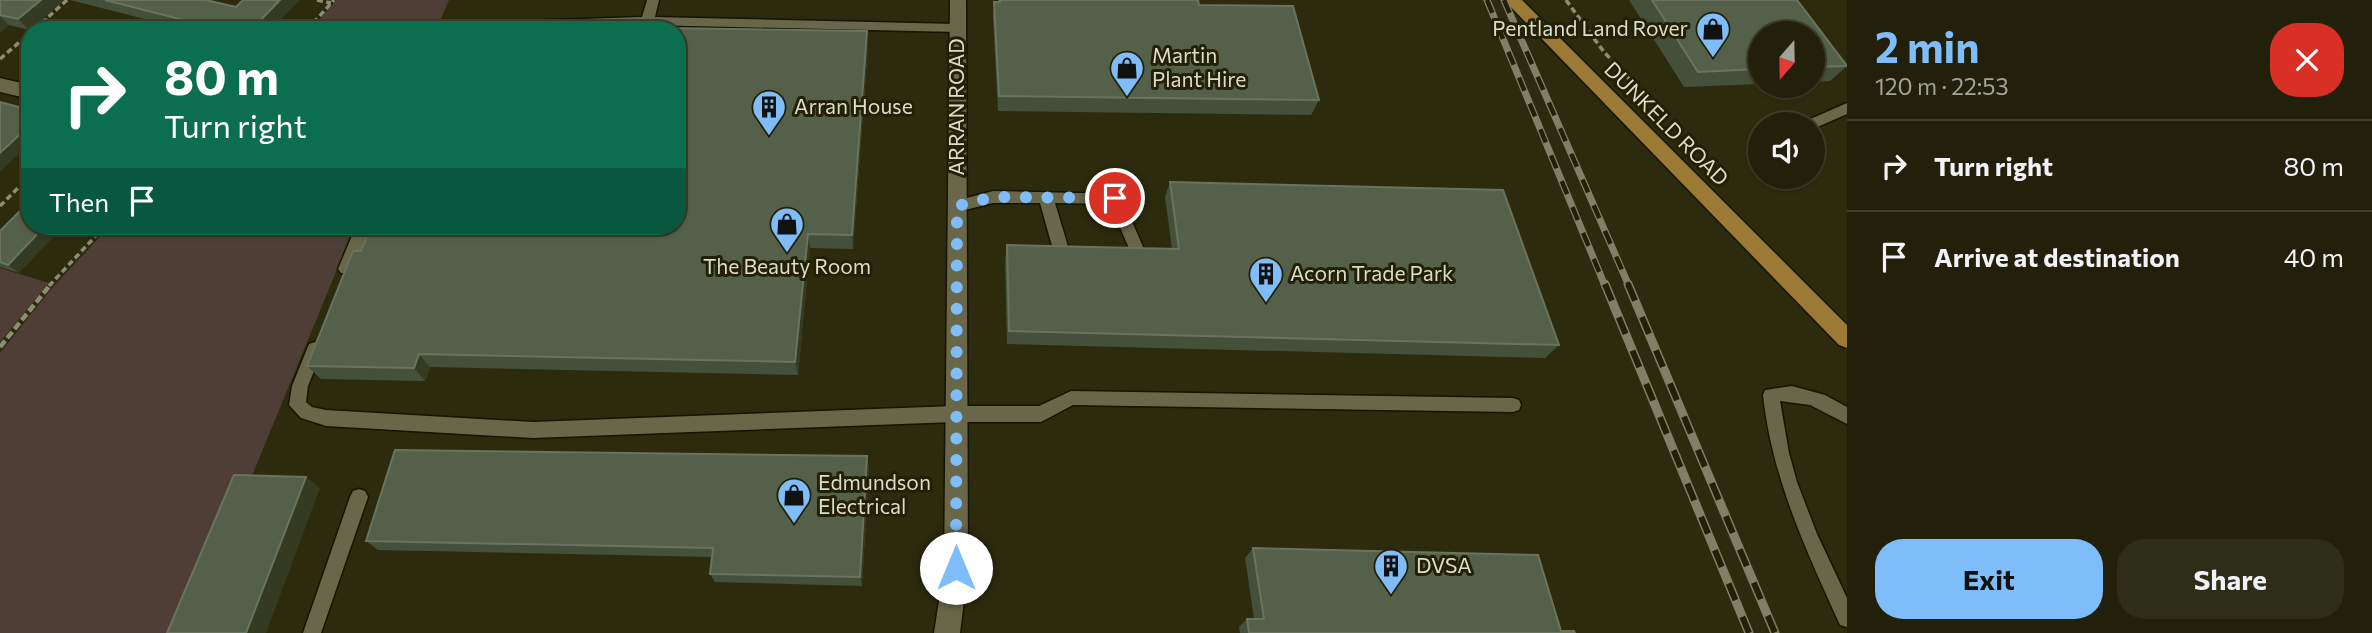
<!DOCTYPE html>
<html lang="en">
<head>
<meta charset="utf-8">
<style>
	:root { --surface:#22200a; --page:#2e2d18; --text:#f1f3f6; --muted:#a2a39c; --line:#3f3e2b; --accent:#7ebdf9 }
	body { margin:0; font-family:Commissioner,sans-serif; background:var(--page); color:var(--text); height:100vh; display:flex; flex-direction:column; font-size:26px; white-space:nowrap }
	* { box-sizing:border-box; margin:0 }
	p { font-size:23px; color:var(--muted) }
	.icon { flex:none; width:38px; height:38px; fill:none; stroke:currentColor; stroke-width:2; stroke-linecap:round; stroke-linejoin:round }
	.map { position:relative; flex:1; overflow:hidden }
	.sheet { display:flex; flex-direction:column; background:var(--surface); width:525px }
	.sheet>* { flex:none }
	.banner { position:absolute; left:21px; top:21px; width:665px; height:214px; border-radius:28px; box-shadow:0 2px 5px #0004,0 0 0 2px var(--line); background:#0b6e4f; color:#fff; overflow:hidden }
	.needle { width:46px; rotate:200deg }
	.tools { position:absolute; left:1748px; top:21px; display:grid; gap:14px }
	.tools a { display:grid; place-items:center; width:77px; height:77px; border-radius:50%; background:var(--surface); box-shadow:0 2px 5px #0004,0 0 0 2px var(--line); font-size:35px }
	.pin { position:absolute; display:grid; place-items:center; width:60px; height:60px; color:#fff; margin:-30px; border:4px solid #fff; border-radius:50%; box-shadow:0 2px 7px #0007 }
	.me { position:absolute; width:77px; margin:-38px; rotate:0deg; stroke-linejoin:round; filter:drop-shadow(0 0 5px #0008) }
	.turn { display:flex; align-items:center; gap:24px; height:147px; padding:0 28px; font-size:32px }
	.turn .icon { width:91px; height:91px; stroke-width:2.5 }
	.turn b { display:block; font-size:49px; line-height:60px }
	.then { display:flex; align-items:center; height:66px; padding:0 28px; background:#0003; gap:14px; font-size:26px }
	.round { display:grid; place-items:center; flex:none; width:74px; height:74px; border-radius:28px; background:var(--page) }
	.headline { display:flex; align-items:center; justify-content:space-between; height:119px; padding:0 28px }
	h1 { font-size:42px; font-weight:700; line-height:52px; color:var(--accent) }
	.button { display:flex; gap:14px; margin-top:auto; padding:14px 28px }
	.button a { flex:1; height:80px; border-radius:28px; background:var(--accent); color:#111; font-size:28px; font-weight:700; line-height:80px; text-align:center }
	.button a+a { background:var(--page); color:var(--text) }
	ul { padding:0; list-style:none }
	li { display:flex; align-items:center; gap:21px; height:91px; padding:0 28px; border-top:2px solid var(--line) }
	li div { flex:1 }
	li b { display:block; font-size:26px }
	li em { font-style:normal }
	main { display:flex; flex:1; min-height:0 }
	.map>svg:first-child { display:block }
	.green { fill:#4f3e35 }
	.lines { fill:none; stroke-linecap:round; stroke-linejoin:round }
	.service-casing { stroke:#161300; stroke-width:3 }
	.minor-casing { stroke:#161300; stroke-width:3 }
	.primary-casing { stroke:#161300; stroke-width:3 }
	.path-far1 { stroke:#8d8c76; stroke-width:3.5; stroke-dasharray:6 3.5; stroke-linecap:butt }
	.path { stroke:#8d8c76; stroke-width:4.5; stroke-dasharray:8 3.5; stroke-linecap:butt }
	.service { fill:#696749; fill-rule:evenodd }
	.minor { fill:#696749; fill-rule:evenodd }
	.primary { fill:#9c7a35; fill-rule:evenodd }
	.rail-far1-casing { stroke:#807f68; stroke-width:7 }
	.rail-casing { stroke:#807f68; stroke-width:9 }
	.rail-far1 { stroke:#232105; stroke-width:4.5; stroke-dasharray:14; stroke-linecap:butt }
	.rail { stroke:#232105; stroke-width:6; stroke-dasharray:18; stroke-linecap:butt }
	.wall { fill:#44503a }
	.shaded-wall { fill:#343b22 }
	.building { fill:#55604a; stroke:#6a735e; stroke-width:2 }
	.route { stroke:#7ebdf9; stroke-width:12; stroke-dasharray:0 21.6 }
	.labels { text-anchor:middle; stroke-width:6; stroke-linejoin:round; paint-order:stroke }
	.poi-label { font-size:21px; fill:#dcdccb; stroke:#232105; text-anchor:start }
	.street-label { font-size:21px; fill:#dcdccb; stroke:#232105 }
</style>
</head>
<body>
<main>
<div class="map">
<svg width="1847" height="633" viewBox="0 0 1847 633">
	<rect width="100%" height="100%" fill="#2d2b0e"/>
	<g class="green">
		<path d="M337 0H449L436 30H310Z"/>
		<path d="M110 226H355L187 633H0V353L52 288Z"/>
		<path d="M0 268 49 283 0 342Z"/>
	</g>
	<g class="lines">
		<g class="service-casing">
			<g id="service">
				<path d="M647 0H659L655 17 957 24 963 28 957 32 647 25 465 30 466 27 493 22 642 17Z"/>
				<path d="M1847 103V114L1813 129V124H1806L1808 120Z"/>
				<path d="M993 191 1120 194 1144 249 1141 253H1131L1110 204 1055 203 1070 253 1067 257H1057L1054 253 1040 203H993L957 212 950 206 952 202Z"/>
				<path d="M356 226H370L354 269 351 273H341L338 269Z"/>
				<path d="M315 342 321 344 323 349 308 386 306 402 312 407 326 410 533 422 954 406H1039L1071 391 1513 398 1519 400 1521 405 1519 410 1513 412 1073 405 1041 422H954L533 438 326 426 301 418 289 405 292 386 309 344Z"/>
				<path d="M1792 386 1825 395 1847 407V424L1810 405 1780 401 1789 453 1797 482 1817 534 1847 598V627L1840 625C1806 550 1772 478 1763 395L1765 390Z"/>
				<path d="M359 489 365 491 368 497 321 633H303L350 497 353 491Z"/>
			</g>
		</g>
		<g class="minor-casing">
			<g id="minor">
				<path d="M950 0H966L968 568 960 633H934L944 568Z"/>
				<path d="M0 78 30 85V99L0 92Z"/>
			</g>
		</g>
		<g class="primary-casing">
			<path id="primary" d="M1504 0H1522L1847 325V348L1839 345Z"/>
		</g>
		<g class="path-far1">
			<path d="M67 0 45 20 86 30"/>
			<path d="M317 0 331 3"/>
			<path d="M1566 0 1604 52 1633 83 1630 85"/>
			<path d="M33 30 45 20"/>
			<path d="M307 30 334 0"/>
			<path d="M0 59 30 33"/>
			<path d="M0 206 30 176"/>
			<path d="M49 286 105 226"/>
		</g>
		<path class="path" d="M0 347 51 284"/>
		<use href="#service" class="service"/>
		<use href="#minor" class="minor"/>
		<use href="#primary" class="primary"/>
		<g class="rail-far1-casing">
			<g id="rail-far1">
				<path d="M1487 0 1605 286"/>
				<path d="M1504 0 1629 286"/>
			</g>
		</g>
		<g class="rail-casing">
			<g id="rail">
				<path d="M1605 284 1749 633"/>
				<path d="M1628 284 1775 633"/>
			</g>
		</g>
		<use href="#rail-far1" class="rail-far1"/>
		<use href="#rail" class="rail"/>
	</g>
	<g class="wall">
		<path d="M0 0H64L29 30 9 25 0 33Z"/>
		<path d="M70 0H206L236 7 243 0H299L270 30H188Z"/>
		<path d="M998 0H1198L1199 5 1319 100 1311 115 998 111 993 18 994 2H998Z"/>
		<path d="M1629 0H1797L1847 66 1830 81 1813 82V33H1760V84L1684 87Z"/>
		<path d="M868 47 853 249 810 248 798 375 430 367 425 381 321 379 307 366 361 251 677 226Z"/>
		<path d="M1170 182 1559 345 1545 358 1007 344 1005 260 1007 245 1172 249 1165 197Z"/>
		<path d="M0 231 19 273 0 267Z"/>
		<path d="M869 467 862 586 715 582 710 574 712 557 378 550 366 541Z"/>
		<path d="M1253 548 1561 631 1575 633H1240L1239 627 1247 619H1254L1245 558Z"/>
	</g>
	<g class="shaded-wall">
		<path d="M41 0H64L29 30 18 19Z"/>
		<path d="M280 0H299L270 30H251Z"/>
		<path d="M0 16 9 25 0 33Z"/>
		<path d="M867 31 868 47 853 249 852 235Z"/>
		<path d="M30 125V143L0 172V153Z"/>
		<path d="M45 226H64L19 273 8 265Z"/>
		<path d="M808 234 810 248 798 375 795 362Z"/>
		<path d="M419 354 430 367 425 381 414 368Z"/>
		<path d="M867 456 869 467 862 586 860 577Z"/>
		<path d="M306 477 320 488 266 633H246Z"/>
	</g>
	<g class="building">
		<path d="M0 0H41L18 19 0 15Z"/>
		<path d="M105 0H206L236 7 243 0H280L251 30H213L215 28Z"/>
		<path d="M1000 0H1198L1199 5 1293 6 1319 100 999 96 994 2H1000Z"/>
		<path d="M1652 0H1797L1847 66 1813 67V33H1760V69L1698 72Z"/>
		<path d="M473 25 867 31 852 235 808 234 795 362 419 354 414 368 307 366 353 251H361L371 226H677V30H471Z"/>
		<path d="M0 102 30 110V125L0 153Z"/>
		<path d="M1170 182 1503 190 1559 345 1009 331 1007 245 1179 249Z"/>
		<path d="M30 201V226H45L8 265 0 262V231Z"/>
		<path d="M395 450 867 456 860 577 710 574 713 548 366 541Z"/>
		<path d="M234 475 306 477 246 633H167Z"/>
		<path d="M1253 548 1538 555 1561 631H1574L1575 633H1249L1247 619H1264Z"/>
	</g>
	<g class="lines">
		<path class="route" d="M956 568 957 206 993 197 1115 198"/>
	</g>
	<defs>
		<g id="shop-pin" transform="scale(1.75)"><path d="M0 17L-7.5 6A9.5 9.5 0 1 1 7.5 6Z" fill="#7ebdf9" stroke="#232105"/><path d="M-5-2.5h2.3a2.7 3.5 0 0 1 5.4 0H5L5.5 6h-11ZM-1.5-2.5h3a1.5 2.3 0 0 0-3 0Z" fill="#111"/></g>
		<g id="building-pin" transform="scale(1.75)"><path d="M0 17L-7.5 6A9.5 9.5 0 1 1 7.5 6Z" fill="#7ebdf9" stroke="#232105"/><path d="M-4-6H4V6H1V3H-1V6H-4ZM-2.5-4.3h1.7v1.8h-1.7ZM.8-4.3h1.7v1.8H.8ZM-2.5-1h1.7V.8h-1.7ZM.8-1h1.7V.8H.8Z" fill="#111"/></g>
	</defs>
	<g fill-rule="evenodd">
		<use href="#shop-pin" x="1713" y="29"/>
		<use href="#shop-pin" x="1127" y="68"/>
		<use href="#building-pin" x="769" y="107"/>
		<use href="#shop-pin" x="787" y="224"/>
		<use href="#building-pin" x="1266" y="274"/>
		<use href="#shop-pin" x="794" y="495"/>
		<use href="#building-pin" x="1391" y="566"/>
	</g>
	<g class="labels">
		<g class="poi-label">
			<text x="1688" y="36" text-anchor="end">Pentland Land Rover</text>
			<text x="1152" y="63">Martin<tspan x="1152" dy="24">Plant Hire</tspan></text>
			<text x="794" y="114">Arran House</text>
			<text x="787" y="274" text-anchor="middle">The Beauty Room</text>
			<text x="1290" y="281">Acorn Trade Park</text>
			<text x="818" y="490">Edmundson<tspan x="818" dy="24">Electrical</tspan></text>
			<text x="1416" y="573">DVSA</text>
		</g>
		<g class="street-label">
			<text transform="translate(957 107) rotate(-90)" y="7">ARRAN ROAD</text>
			<text transform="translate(1666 124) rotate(45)" y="7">DUNKELD ROAD</text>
		</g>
	</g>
</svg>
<div class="tools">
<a><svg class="needle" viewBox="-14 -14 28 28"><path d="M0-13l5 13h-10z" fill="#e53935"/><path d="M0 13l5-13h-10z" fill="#a2a39c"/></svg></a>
<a><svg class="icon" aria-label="sound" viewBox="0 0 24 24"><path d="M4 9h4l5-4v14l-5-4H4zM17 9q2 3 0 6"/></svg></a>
</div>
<div class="pin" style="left:1115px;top:198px;background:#d93025"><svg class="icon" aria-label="arrive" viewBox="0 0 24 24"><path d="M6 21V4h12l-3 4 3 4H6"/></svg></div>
<svg class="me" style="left:956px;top:568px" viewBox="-20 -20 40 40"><circle r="19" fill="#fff"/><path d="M0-13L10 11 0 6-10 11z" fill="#7ebdf9"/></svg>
<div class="banner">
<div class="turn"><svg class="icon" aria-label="right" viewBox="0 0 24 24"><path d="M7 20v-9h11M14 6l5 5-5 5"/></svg><div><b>80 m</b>Turn right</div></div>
<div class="then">Then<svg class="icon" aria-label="arrive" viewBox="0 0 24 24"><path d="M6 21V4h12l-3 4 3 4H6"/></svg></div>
</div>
</div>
<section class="sheet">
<div class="headline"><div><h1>2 min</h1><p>120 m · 22:53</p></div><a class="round" style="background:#d93025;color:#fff"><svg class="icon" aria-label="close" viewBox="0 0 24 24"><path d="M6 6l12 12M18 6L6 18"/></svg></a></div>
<ul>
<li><svg class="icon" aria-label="right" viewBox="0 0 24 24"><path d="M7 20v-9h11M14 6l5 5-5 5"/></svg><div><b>Turn right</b></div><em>80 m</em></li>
<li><svg class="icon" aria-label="arrive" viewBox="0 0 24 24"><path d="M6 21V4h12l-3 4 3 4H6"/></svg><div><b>Arrive at destination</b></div><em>40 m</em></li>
</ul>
<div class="button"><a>Exit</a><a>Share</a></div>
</section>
</main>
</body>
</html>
